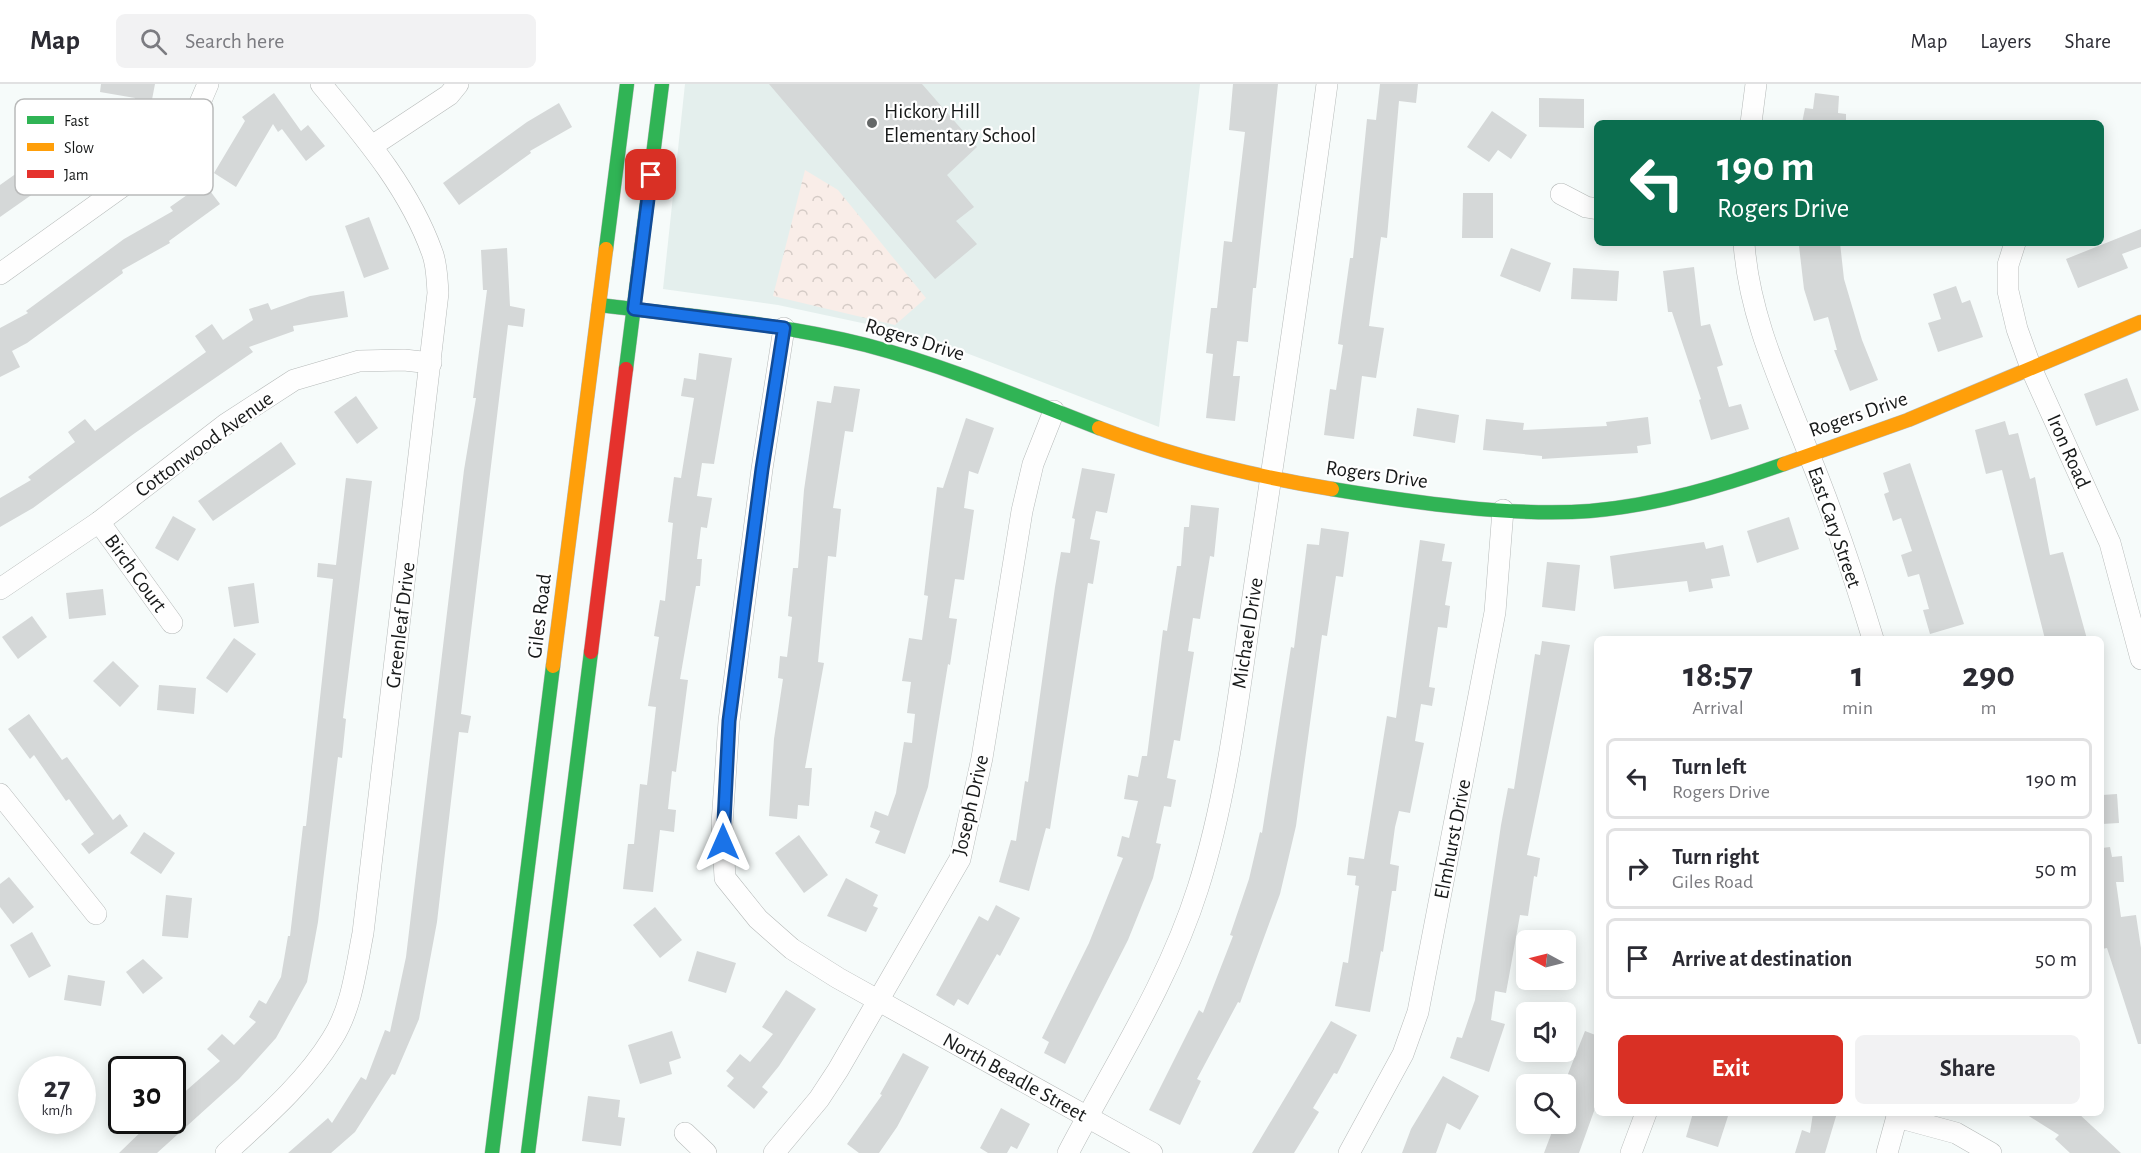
<!DOCTYPE html>
<html lang="en">
<head>
<meta charset="utf-8">
<style>
	:root { --surface:#fff; --page:#f2f2f3; --text:#2b2b33; --muted:#7c7c81; --line:#e1e1e2; --accent:#d93025 }
	body { margin:0; font-family:"Alegreya Sans",sans-serif; background:var(--page); color:var(--text); height:100vh; display:flex; flex-direction:column; font-size:22px; white-space:nowrap }
	* { box-sizing:border-box; margin:0 }
	p { font-size:20px; color:var(--muted) }
	.icon { flex:none; width:33px; height:33px; fill:none; stroke:currentColor; stroke-width:2; stroke-linecap:round; stroke-linejoin:round }
	.map { position:relative; flex:1; overflow:hidden }
	.drawer { position:absolute; left:1594px; top:552px; width:510px; height:480px; display:flex; flex-direction:column; background:var(--surface); border-radius:9px; box-shadow:0 3px 15px #0003 }
	.drawer>* { flex:none }
	.guide { position:absolute; left:1594px; top:36px; width:510px; height:126px; border-radius:9px; box-shadow:0 3px 15px #0003; background:#0b6e4f; color:#fff; overflow:hidden }
	.needle { width:39px; rotate:277deg }
	.fabs { position:absolute; left:1516px; top:846px; display:grid; gap:12px }
	.fabs a { display:grid; place-items:center; width:60px; height:60px; border-radius:9px; background:var(--surface); box-shadow:0 3px 15px #0003; font-size:30px }
	.speed { position:absolute; left:18px; top:972px; display:flex; gap:12px; font-size:30px; font-weight:700; text-align:center }
	.speed>* { display:grid; place-content:center; width:78px; height:78px; border-radius:50%; background:var(--surface); box-shadow:0 3px 15px #0003; line-height:1 }
	.speed small { font-size:15px; font-weight:400 }
	.speed .limit { border:3px solid #111; border-radius:9px; background:#fff; color:#111 }
	.pin { position:absolute; display:grid; place-items:center; width:51px; height:51px; color:#fff; margin:-26px; border-radius:12px; box-shadow:0 3px 9px #0006 }
	.me { position:absolute; width:66px; margin:-33px; rotate:0deg; stroke-linejoin:round; filter:drop-shadow(0 0 4px #0008) }
	.turn { display:flex; align-items:center; gap:21px; height:126px; padding:0 24px; font-size:27px }
	.turn .icon { width:78px; height:78px; stroke-width:2.5 }
	.turn b { display:block; font-size:42px; line-height:51px }
	.eta { display:flex; justify-content:space-evenly; align-items:center; height:102px; text-align:center }
	.eta b { font-size:36px; font-weight:700; line-height:42px }
	.button { display:flex; gap:12px; margin-top:auto; padding:12px 24px }
	.button a { flex:1; height:69px; border-radius:9px; background:var(--accent); color:#fff; font-size:24px; font-weight:700; line-height:69px; text-align:center }
	.button a+a { background:var(--page); color:var(--text) }
	ul { padding:0; list-style:none }
	li { display:flex; align-items:center; gap:18px; height:81px; margin:0 12px 9px; padding:0 12px; border:3px solid var(--line); border-radius:9px }
	li div { flex:1 }
	li b { display:block; font-size:22px }
	li em { font-style:normal }
	header { display:flex; align-items:center; gap:36px; box-sizing:border-box; height:84px; padding:0 30px; background:var(--surface); border-bottom:2px solid var(--line) }
	header strong { font-size:28px }
	nav { display:flex; gap:33px; margin-inline-start:auto; font-size:21px }
	.search { width:420px; height:54px; background:var(--page); display:flex; align-items:center; gap:15px; box-sizing:border-box; padding:0 21px; border-radius:9px; color:var(--muted); font-size:22px }
	.map>svg:first-child { display:block }
	.built { fill:#e4efed }
	.forest { fill:url(#forest-crowns) }
	.building { fill:#d5d8d8 }
	.lines { fill:none; stroke-linecap:round; stroke-linejoin:round }
	.street-casing { stroke:#b6bab9; stroke-width:22 }
	.fast-casing { stroke:#b6bab9; stroke-width:15 }
	.slow-casing { stroke:#b6bab9; stroke-width:15 }
	.jam-casing { stroke:#b6bab9; stroke-width:15 }
	.street { stroke:#fefefe; stroke-width:21 }
	.fast { stroke:#30b455; stroke-width:14 }
	.slow { stroke:#ff9f0a; stroke-width:14 }
	.jam { stroke:#e5322d; stroke-width:14 }
	.route-casing { stroke:#114b97; stroke-width:15 }
	.route { stroke:#1a73e8; stroke-width:10 }
	.poi-dot { fill:#656868; stroke:#fff; stroke-width:2 }
	.labels { text-anchor:middle; stroke-width:4.5; stroke-linejoin:round; paint-order:stroke }
	.poi-label { font-size:21px; fill:#171919; stroke:#fff; text-anchor:start }
	.street-label { font-size:21px; fill:#171919; stroke:#fff }
	.key { fill:#fff; stroke:#b9baba; stroke-width:1.5 }
	.key-label { font-size:16px; fill:#171919 }
</style>
</head>
<body>
<header>
<strong>Map</strong>
<div class="search"><svg class="icon" aria-label="search" viewBox="0 0 24 24"><circle cx="10" cy="10" r="6"/><path d="M15 15l6 6"/></svg>Search here</div>
<nav><a>Map</a><a>Layers</a><a>Share</a></nav>
</header>
<div class="map">
<svg width="2141" height="1069" viewBox="0 0 2141 1069">
	<defs>
		<pattern id="forest-crowns" width="20" height="18" patternUnits="userSpaceOnUse" patternTransform="scale(1.5)"><rect width="20" height="18" fill="#f9ede8"/><path d="M2 6a3 3 0 1 1 6 0M12 15a3 3 0 1 1 6 0" fill="none" stroke="#d5cbc6"/></pattern>
	</defs>
	<rect width="100%" height="100%" fill="#f6fbfa"/>
	<path class="built" d="M685 0H1200L1159 343 948 262 890 245 778 221 663 205Z"/>
	<path class="forest" d="M805 86 838 106 926 214 895 241 773 212Z"/>
	<g class="building">
		<path d="M101 0H155L149 31 133 28 135 14 100 8Z"/>
		<path d="M769 0H922L977 63 947 91 974 123 956 137 977 160 935 195Z"/>
		<path d="M1233 0H1278L1256 204H1253L1248 258 1237 257 1233 292H1240L1235 337 1206 334 1213 270 1206 269 1211 224H1217L1224 157 1232 158 1245 48 1229 46Z"/>
		<path d="M1380 0H1418L1416 19 1399 17 1387 154 1381 153 1369 242 1384 244 1376 294 1362 292 1354 355 1324 351 1330 305 1336 306 1343 261 1338 260 1350 174H1353L1367 35 1376 36Z"/>
		<path d="M274 9 301 47 308 41 325 62 306 77 282 45 278 48 273 40 236 103 214 89 245 37 242 33Z"/>
		<path d="M1815 9 1839 12 1838 29 1846 30V39H1802L1805 24 1813 25Z"/>
		<path d="M1539 14 1584 15V44L1539 43Z"/>
		<path d="M559 19 572 43 530 67 531 69 459 121 443 99 527 38Z"/>
		<path d="M1492 27 1527 51 1511 75 1498 66 1489 78 1467 63Z"/>
		<path d="M89 38 104 60 0 133V101Z"/>
		<path d="M204 99 220 120 169 157 170 159 122 186 123 189 27 259 12 267 20 283 0 293V244L28 229 26 227 124 155 173 127 170 123Z"/>
		<path d="M1463 109H1493V154H1462Z"/>
		<path d="M369 133 389 185 364 194 345 142Z"/>
		<path d="M2141 145V163L2122 170 2128 184 2078 204 2066 175Z"/>
		<path d="M1809 159H1840L1844 195 1862 256 1878 296 1850 307 1834 266H1837L1828 233 1814 237 1804 205 1799 162Z"/>
		<path d="M507 164 510 222 525 225 523 243 508 241 461 630 471 632 468 649 459 648 437 838 419 935 395 991 392 990 355 1048 331 1069H288L328 1034 332 1039 361 993 366 996 385 946 390 948 406 873 464 386 476 314H473L487 206H483L481 166Z"/>
		<path d="M1511 164 1551 179 1540 208 1500 192Z"/>
		<path d="M1694 183 1701 242 1710 240 1723 281 1717 283 1729 323 1741 320 1749 345 1711 356 1699 316 1701 315 1672 228H1668L1663 187Z"/>
		<path d="M1573 184 1619 187 1617 217 1571 215Z"/>
		<path d="M1956 202 1962 219 1970 216 1983 253 1938 268 1928 239 1941 235 1933 210Z"/>
		<path d="M344 207 348 233 293 242 294 247 249 263 253 268 135 349 33 424 0 443V414L31 396 28 393 75 358 68 348 85 335 95 347 206 268 195 252 212 240 223 256 253 236 249 225 268 219 271 226 310 212Z"/>
		<path d="M699 269 732 274 714 380 702 379 697 412 712 414 707 444 701 443 697 475H702L700 502H696L680 595 688 596 676 688 672 687 668 725 676 726 674 748 660 746 653 808 623 805 628 760H634L640 700 647 701 656 623 648 622 659 553 654 552 660 516 665 517 673 439 668 438 674 393 681 394 694 314 681 312 684 294 696 296Z"/>
		<path d="M2127 294 2139 326 2096 342 2084 310Z"/>
		<path d="M834 302 860 305 853 348 845 347 833 424 841 425 836 473 828 472 818 578 824 579 805 684H812L809 722 798 721 797 735 769 732 774 655 783 595 778 594 780 572 787 573 792 533 788 532 793 484H798L804 406 817 317 831 319Z"/>
		<path d="M356 312 378 344 357 360 334 328Z"/>
		<path d="M1417 324 1459 331 1455 359 1413 352Z"/>
		<path d="M1648 333 1651 360 1637 362 1638 369 1542 375V372L1483 366 1486 335 1524 339 1523 346 1607 342 1606 338Z"/>
		<path d="M966 334 994 344 978 390 969 387 964 424 974 426 964 496 955 495 949 534 957 535 950 581 948 580 928 703 905 770 875 759 880 747 870 743 875 727 888 732 896 709 904 658 912 659 915 630 907 629 911 598 902 597 909 554 922 556 928 512 924 511 937 403 943 404Z"/>
		<path d="M2005 337 2009 351 2018 349 2030 395 2035 393 2050 471 2063 468 2087 555H2045L2002 386 1986 390 1975 346Z"/>
		<path d="M281 358 296 380 213 437 198 417Z"/>
		<path d="M1910 379 1964 540 1930 550 1923 526 1929 525 1919 490 1908 493 1901 471 1912 467 1901 434 1893 437 1884 410 1889 408 1883 389Z"/>
		<path d="M1082 384 1115 390 1107 429 1096 427 1090 455 1100 457 1093 500 1088 499 1050 745 1046 744 1029 807 999 798 1011 756 1016 757 1025 697 1028 698 1055 503 1061 468 1070 469 1075 435 1072 434Z"/>
		<path d="M346 394 372 397 343 634 346 635 342 674 338 673 318 838 307 898 276 954 239 995 157 1069H119L153 1036H172V1019L220 977 207 965 222 950 234 961 256 938 249 933 259 916 266 920 281 893 288 852H290L303 742H306L333 495 317 493 318 479 336 481Z"/>
		<path d="M1191 421 1219 424 1214 473 1210 472 1200 535 1193 534 1188 567 1194 568 1180 657 1174 656 1167 694 1176 696 1171 723 1164 722 1156 759 1161 760 1153 794 1128 856 1065 980 1044 969 1049 958 1042 954 1089 859 1123 774 1117 772 1122 752 1129 754 1138 717 1124 715 1128 691 1138 693 1142 672H1147L1163 546 1167 547 1177 482H1181L1184 443H1189Z"/>
		<path d="M173 432 196 445 178 477 155 464Z"/>
		<path d="M1789 433 1799 465 1757 479 1747 447Z"/>
		<path d="M1321 444 1349 448 1343 493 1336 492 1327 552 1322 551 1296 742 1280 810 1240 919 1238 918 1197 995 1201 997 1180 1041 1149 1026 1199 926 1203 929 1233 852 1230 851 1249 795 1260 748 1262 749 1291 563 1294 564 1307 460 1319 461Z"/>
		<path d="M1420 456 1445 460 1442 477 1452 478 1445 521 1450 522 1447 544 1438 543 1429 603 1435 604 1432 622 1421 620 1415 657 1424 659 1410 729 1399 727 1395 743 1390 780 1399 782 1396 807H1392L1383 868 1381 867 1370 928 1335 922 1343 878 1348 879 1359 802 1355 801 1356 792 1347 791 1349 773 1364 775 1387 632 1396 634Z"/>
		<path d="M1704 458 1706 465 1723 461 1730 492 1711 495 1713 504 1689 508 1687 497 1614 505 1610 472Z"/>
		<path d="M1547 478 1580 481 1575 527 1542 523Z"/>
		<path d="M254 499 259 539 234 543 228 503Z"/>
		<path d="M103 505 106 531 69 535 66 509Z"/>
		<path d="M32 532 47 553 18 575 2 553Z"/>
		<path d="M234 554 256 570 227 609 206 594Z"/>
		<path d="M1542 557 1570 561 1527 771 1540 774 1537 793 1534 792 1528 832 1520 831 1506 909 1495 907 1491 936 1505 940 1489 988 1450 974 1457 953 1462 954 1475 916 1501 741 1508 704 1514 705 1535 570 1540 571Z"/>
		<path d="M113 577 139 602 120 623 93 597Z"/>
		<path d="M159 601 196 604 194 630 157 626Z"/>
		<path d="M29 630 62 676 67 673 113 736 120 730 128 742 89 770 81 760 94 750 69 715 66 717 34 671 30 675 8 645Z"/>
		<path d="M2117 710 2119 739 2102 740V711Z"/>
		<path d="M144 748 175 769 161 790 130 769Z"/>
		<path d="M799 751 828 791 804 809 775 769Z"/>
		<path d="M2110 763 2112 773 2122 772 2124 798H2116L2121 833 2136 831 2141 864V960H2138L2107 864 2102 865V764Z"/>
		<path d="M9 793 34 823 13 840 0 823V800Z"/>
		<path d="M846 794 878 811 873 822 878 824 866 848 827 832Z"/>
		<path d="M166 811 192 814 188 854 162 852Z"/>
		<path d="M996 821 1020 834 1000 872 997 870 968 921 958 915 954 922 936 911 979 832 988 837Z"/>
		<path d="M655 823 682 856 660 874 633 841Z"/>
		<path d="M32 848 51 882 29 894 10 861Z"/>
		<path d="M697 867 736 879 726 909 688 897Z"/>
		<path d="M143 875 163 894 143 910 126 888Z"/>
		<path d="M68 891 105 897 101 922 64 916Z"/>
		<path d="M786 906 816 925 779 982 762 1003 768 1008 754 1025 727 1002 734 994 726 987 740 970 750 978 773 950 762 943Z"/>
		<path d="M1331 937 1357 951 1337 990 1334 989 1313 1024 1319 1028 1294 1069H1252Z"/>
		<path d="M672 947 681 974 669 978 672 990 640 1000 628 961Z"/>
		<path d="M1585 947 1598 952V1016L1579 1069H1544L1555 1040H1566V995Z"/>
		<path d="M903 969 929 983 897 1043 879 1069H859L847 1060 882 1011 880 1010Z"/>
		<path d="M1443 992 1479 1012 1460 1046 1447 1039 1436 1069H1402L1411 1045Z"/>
		<path d="M588 1012 620 1016 618 1033 625 1034 621 1062 582 1057Z"/>
		<path d="M1001 1024 1030 1040 1017 1065 1011 1062 1007 1069H988L980 1064Z"/>
		<path d="M1693 1029H1729L1718 1063 1686 1053Z"/>
		<path d="M1813 1029H1837L1825 1069H1795L1802 1046 1810 1049Z"/>
		<path d="M2024 1029H2078L2121 1069H2070L2055 1055 2059 1051Z"/>
	</g>
	<g class="lines">
		<g class="street-casing">
			<g id="street">
				<path d="M1751 39 1756 0"/>
				<path d="M372 62 449 11 458 0"/>
				<path d="M1561 110 1586 123 1598 125"/>
				<path d="M1744 159C1749 233 1782 301 1808 368 1833 429 1854 492 1873 555"/>
				<path d="M2015 159 2008 181V207L2017 245 2031 284 2110 459 2141 575"/>
				<path d="M0 190 162 74 190 42 208 0"/>
				<path d="M784 244 762 385 729 637 722 740 725 794 758 835 792 865 838 894 1152 1069"/>
				<path d="M99 438 172 539"/>
				<path d="M0 505 99 438 226 340 294 296 359 277 404 276 431 279"/>
				<path d="M0 710 96 830"/>
				<path d="M1897 1033 1956 1049 1991 1069"/>
				<path d="M685 1049 706 1069"/>
				<path d="M226 1069C264 1034 305 999 332 955 352 924 356 884 363 849L438 209C437 196 437 180 432 168 409 104 364 52 321 0"/>
				<path d="M774 1069 819 1015 838 986 960 775 982 674 1022 427 1033 380 1054 327"/>
				<path d="M1068 1069C1114 981 1168 899 1198 804 1230 703 1240 596 1256 492 1281 328 1305 164 1327 0"/>
				<path d="M1349 1069 1403 970 1418 928 1495 528 1503 426"/>
				<path d="M1631 1069 1646 1029"/>
				<path d="M1887 1069 1898 1029"/>
			</g>
		</g>
		<g class="fast-casing">
			<g id="fast">
				<path d="M606 165 627 0"/>
				<path d="M599 221C688 232 779 239 866 261 946 282 1022 314 1099 344"/>
				<path d="M626 285 662 0"/>
				<path d="M1332 405C1410 418 1512 433 1590 427 1658 421 1722 402 1784 380"/>
				<path d="M492 1069 553 582"/>
				<path d="M528 1069 591 568"/>
			</g>
		</g>
		<g class="slow-casing">
			<g id="slow">
				<path d="M1099 344C1175 373 1252 392 1332 405"/>
				<path d="M1784 380 1908 336 2141 238"/>
				<path d="M553 582 606 165"/>
			</g>
		</g>
		<g class="jam-casing">
			<path id="jam" d="M591 568 626 285"/>
		</g>
		<use href="#street" class="street"/>
		<use href="#fast" class="fast"/>
		<use href="#slow" class="slow"/>
		<use href="#jam" class="jam"/>
	</g>
	<g class="lines">
		<g class="route-casing">
			<path id="route" d="M651 91 634 225 784 244 762 385 729 637 723 758"/>
		</g>
		<use href="#route" class="route"/>
	</g>
	<circle class="poi-dot" cx="872" cy="39" r="6"/>
	<g class="labels">
		<g class="poi-label">
			<text x="884" y="34">Hickory Hill<tspan x="884" dy="24">Elementary School</tspan></text>
		</g>
		<g class="street-label">
			<text transform="translate(915 255) rotate(17)" y="7">Rogers Drive</text>
			<text transform="translate(1858 330) rotate(-19)" y="7">Rogers Drive</text>
			<text transform="translate(204 360) rotate(-36)" y="7">Cottonwood Avenue</text>
			<text transform="translate(2069 367) rotate(66)" y="7">Iron Road</text>
			<text transform="translate(1377 390) rotate(8)" y="7">Rogers Drive</text>
			<text transform="translate(1835 443) rotate(71)" y="7">East Cary Street</text>
			<text transform="translate(136 489) rotate(54)" y="7">Birch Court</text>
			<text transform="translate(539 532) rotate(-83)" y="7">Giles Road</text>
			<text transform="translate(400 541) rotate(-83)" y="7">Greenleaf Drive</text>
			<text transform="translate(1247 549) rotate(-81)" y="7">Michael Drive</text>
			<text transform="translate(970 721) rotate(-77)" y="7">Joseph Drive</text>
			<text transform="translate(1452 755) rotate(-79)" y="7">Elmhurst Drive</text>
			<text transform="translate(1015 993) rotate(29)" y="7">North Beadle Street</text>
		</g>
	</g>
	<rect x="15" y="15" width="198" height="96" rx="9" class="key"/>
	<rect x="27" y="32" width="27" height="8" fill="#30b455"/>
	<rect x="27" y="59" width="27" height="8" fill="#ff9f0a"/>
	<rect x="27" y="86" width="27" height="8" fill="#e5322d"/>
	<g class="key-label">
		<text x="64" y="42">Fast</text>
		<text x="64" y="69">Slow</text>
		<text x="64" y="96">Jam</text>
	</g>
</svg>
<div class="fabs">
<a><svg class="needle" viewBox="-14 -14 28 28"><path d="M0-13l5 13h-10z" fill="#e53935"/><path d="M0 13l5-13h-10z" fill="#7c7c81"/></svg></a>
<a><svg class="icon" aria-label="sound" viewBox="0 0 24 24"><path d="M4 9h4l5-4v14l-5-4H4zM17 9q2 3 0 6"/></svg></a>
<a><svg class="icon" aria-label="search" viewBox="0 0 24 24"><circle cx="10" cy="10" r="6"/><path d="M15 15l6 6"/></svg></a>
</div>
<div class="speed"><div>27<small>km/h</small></div><div class="limit">30</div></div>
<div class="pin" style="left:651px;top:91px;background:#d93025"><svg class="icon" aria-label="arrive" viewBox="0 0 24 24"><path d="M6 21V4h12l-3 4 3 4H6"/></svg></div>
<svg class="me" style="left:723px;top:758px" viewBox="-20 -20 40 40"><path d="M0-17L14 15 0 8-14 15z" fill="#1a73e8" stroke="#fff" stroke-width="4"/></svg>
<div class="guide">
<div class="turn"><svg class="icon" aria-label="left" viewBox="0 0 24 24"><path d="M17 20v-9H6M10 6l-5 5 5 5"/></svg><div><b>190 m</b>Rogers Drive</div></div>
</div>
<section class="drawer">
<div class="eta">
<div><b>18:57</b><p>Arrival</p></div>
<div><b>1</b><p>min</p></div>
<div><b>290</b><p>m</p></div>
</div>
<ul>
<li><svg class="icon" aria-label="left" viewBox="0 0 24 24"><path d="M17 20v-9H6M10 6l-5 5 5 5"/></svg><div><b>Turn left</b><p>Rogers Drive</p></div><em>190 m</em></li>
<li><svg class="icon" aria-label="right" viewBox="0 0 24 24"><path d="M7 20v-9h11M14 6l5 5-5 5"/></svg><div><b>Turn right</b><p>Giles Road</p></div><em>50 m</em></li>
<li><svg class="icon" aria-label="arrive" viewBox="0 0 24 24"><path d="M6 21V4h12l-3 4 3 4H6"/></svg><div><b>Arrive at destination</b></div><em>50 m</em></li>
</ul>
<div class="button"><a>Exit</a><a>Share</a></div>
</section>
</div>
</body>
</html>
